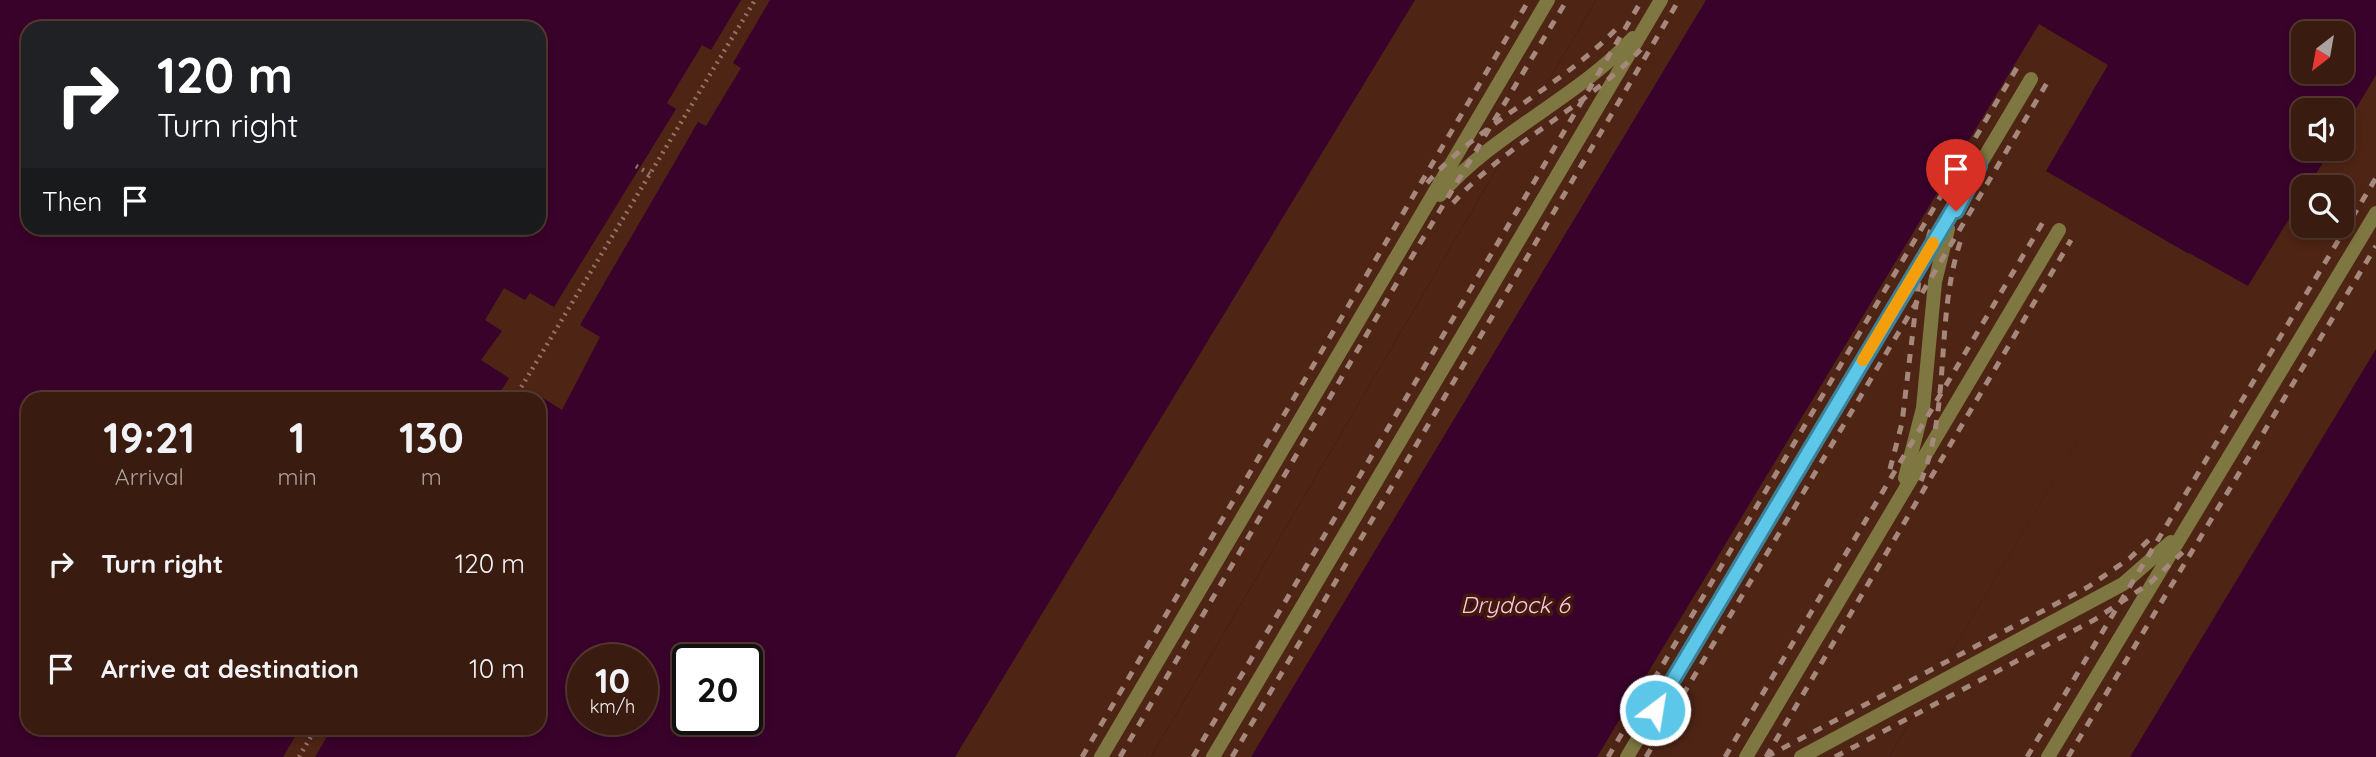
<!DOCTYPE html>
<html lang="en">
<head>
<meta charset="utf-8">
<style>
	:root { --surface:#3a1b0f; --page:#412418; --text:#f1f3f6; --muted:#aba19e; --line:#54392f }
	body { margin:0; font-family:Quicksand,sans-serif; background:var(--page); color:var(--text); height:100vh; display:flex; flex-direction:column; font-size:26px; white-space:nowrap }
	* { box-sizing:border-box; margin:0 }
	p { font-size:23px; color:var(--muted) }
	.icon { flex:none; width:38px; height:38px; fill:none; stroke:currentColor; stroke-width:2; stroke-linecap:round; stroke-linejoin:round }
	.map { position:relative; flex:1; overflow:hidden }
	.panel { position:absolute; left:21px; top:392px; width:525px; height:343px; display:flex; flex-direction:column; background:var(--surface); border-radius:21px; box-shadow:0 4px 10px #0003,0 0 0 2px var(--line) }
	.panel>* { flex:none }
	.hud { position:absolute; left:21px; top:21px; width:525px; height:214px; border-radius:21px; box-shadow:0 4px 10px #0003,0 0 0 2px var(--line); background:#202124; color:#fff; overflow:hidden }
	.needle { width:46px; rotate:211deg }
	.tools { position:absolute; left:2291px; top:21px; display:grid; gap:14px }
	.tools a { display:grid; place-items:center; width:63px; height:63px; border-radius:14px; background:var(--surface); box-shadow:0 4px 10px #0003,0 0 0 2px var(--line); font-size:35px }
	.speed { position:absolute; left:567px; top:644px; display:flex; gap:14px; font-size:35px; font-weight:700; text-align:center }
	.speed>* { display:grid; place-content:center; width:91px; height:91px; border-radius:50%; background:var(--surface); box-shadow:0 4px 10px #0003,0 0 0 2px var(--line); line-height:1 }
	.speed small { font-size:18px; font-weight:400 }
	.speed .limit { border:4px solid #111; border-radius:10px; background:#fff; color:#111 }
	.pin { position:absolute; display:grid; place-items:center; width:60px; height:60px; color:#fff; margin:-72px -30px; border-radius:50% 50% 50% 0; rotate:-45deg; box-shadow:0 0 7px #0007 }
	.pin .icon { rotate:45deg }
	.me { position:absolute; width:77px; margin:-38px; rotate:31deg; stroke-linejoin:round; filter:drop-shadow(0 0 5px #0008) }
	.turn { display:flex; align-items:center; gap:24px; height:147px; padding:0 21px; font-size:32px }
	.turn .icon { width:91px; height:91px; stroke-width:2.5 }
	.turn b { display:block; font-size:49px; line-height:60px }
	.then { display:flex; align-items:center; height:66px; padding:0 21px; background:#0003; gap:14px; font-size:26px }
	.eta { display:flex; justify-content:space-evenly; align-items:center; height:119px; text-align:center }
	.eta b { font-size:42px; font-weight:700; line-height:49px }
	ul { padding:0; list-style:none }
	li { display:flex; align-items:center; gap:21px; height:105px; padding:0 21px }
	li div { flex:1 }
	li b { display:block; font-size:26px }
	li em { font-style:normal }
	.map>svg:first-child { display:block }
	.water { fill:#39022b; fill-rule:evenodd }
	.pier { fill:#4e2414 }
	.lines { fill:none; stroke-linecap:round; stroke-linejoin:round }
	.path { stroke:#947468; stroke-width:4.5; stroke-dasharray:2 5; stroke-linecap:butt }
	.service { stroke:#7e7742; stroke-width:14 }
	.rail { stroke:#a5877c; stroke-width:5; stroke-dasharray:9 9; stroke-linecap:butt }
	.route-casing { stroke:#3c8197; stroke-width:18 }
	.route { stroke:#5cc7e8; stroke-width:12 }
	.slow { stroke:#f59e0b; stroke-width:12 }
	.labels { text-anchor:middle; stroke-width:7; stroke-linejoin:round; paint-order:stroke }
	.water-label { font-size:23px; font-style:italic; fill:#fdc5e8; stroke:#421a0a }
</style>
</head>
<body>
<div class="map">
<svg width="2376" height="757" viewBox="0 0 2376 757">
	<rect width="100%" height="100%" fill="#4e2414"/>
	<g class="water">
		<path d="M0 0H1596L1151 757H0ZM28 28H539V228H28ZM28 399H539V728H28ZM583 660H642V719H583ZM688 660H747V719H688Z"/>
		<path d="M1706 0H2376V757H1889L2189 254 2046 171 2108 65 2039 24 1597 757H1251ZM2303 33H2342V72H2303ZM2303 110H2342V149H2303ZM2303 187H2342V226H2303Z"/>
	</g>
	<g class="pier">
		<path d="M741 0H770L733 63 741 68 706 126 698 122 580 325 600 337 562 410 533 392 529 399H496L509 378 481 360 502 331 485 320 504 288 525 300 530 293 554 307 676 109 667 103 702 45 711 50Z"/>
		<path d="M1415 0H1596L1151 757H955Z"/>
		<path d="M2376 75V349L2130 757H1889L2189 253 2248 286 2303 196V226H2342V187H2308L2331 149H2342V132Z"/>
		<path d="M300 728H332L315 757H283Z"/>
	</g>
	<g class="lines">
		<g class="path">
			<path d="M636 166 650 174"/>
			<path d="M514 399 755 0"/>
			<path d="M299 757 316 728"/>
		</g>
		<g class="service">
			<path d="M1440 195C1495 132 1576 99 1633 38"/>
			<path d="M1905 478 1923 408 1935 282 1948 229"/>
			<path d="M1101 757 1548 0"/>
			<path d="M1213 757 1661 0"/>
			<path d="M1627 757 2031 79"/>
			<path d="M1746 757 2059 230"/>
			<path d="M1801 757 2123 584 2171 542"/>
			<path d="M2048 757 2376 213"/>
		</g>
		<g class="rail">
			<path d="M1427 183C1482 121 1562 87 1619 26"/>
			<path d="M1453 203C1508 142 1587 107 1644 46"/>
			<path d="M1890 469 1902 423 1921 263 1932 225"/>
			<path d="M1921 481C1952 404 1934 315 1962 237"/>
			<path d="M1082 757 1529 0"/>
			<path d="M1120 757 1416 250 1567 0"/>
			<path d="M1193 757 1642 0"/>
			<path d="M1232 757 1679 0"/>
			<path d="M1608 757 2018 66"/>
			<path d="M1646 757 2047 83"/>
			<path d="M1725 757 2043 222"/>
			<path d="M1766 757 2071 240"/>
			<path d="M1766 757 2088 587 2130 558 2154 535"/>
			<path d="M1835 757 2094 620 2150 583 2184 551"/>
			<path d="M2027 757 2376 178"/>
			<path d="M2068 757 2376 246"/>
		</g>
	</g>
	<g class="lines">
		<g class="route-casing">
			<path id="route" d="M1655 710 1979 166 1956 211"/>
		</g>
		<use href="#route" class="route"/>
		<path class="slow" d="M1863 360 1933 243"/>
	</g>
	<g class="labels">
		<g class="water-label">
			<text x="1515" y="613">Drydock 6</text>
		</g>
	</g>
</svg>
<div class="tools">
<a><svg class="needle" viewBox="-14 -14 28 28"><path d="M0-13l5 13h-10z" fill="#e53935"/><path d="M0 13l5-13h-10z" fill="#aba19e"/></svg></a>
<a><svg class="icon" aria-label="sound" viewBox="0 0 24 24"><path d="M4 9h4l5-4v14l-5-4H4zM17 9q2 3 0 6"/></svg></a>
<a><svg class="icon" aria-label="search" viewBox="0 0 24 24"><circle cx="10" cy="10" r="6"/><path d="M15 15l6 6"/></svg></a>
</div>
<div class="speed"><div>10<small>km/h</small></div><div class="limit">20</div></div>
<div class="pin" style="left:1956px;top:211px;background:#d93025"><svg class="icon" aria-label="arrive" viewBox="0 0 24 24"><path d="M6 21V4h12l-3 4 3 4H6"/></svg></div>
<svg class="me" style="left:1655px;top:710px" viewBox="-20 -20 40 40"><circle r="17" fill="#5cc7e8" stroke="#fff" stroke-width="3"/><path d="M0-11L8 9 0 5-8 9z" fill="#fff"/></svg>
<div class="hud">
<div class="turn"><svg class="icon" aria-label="right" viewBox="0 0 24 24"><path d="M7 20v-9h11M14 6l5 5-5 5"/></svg><div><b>120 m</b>Turn right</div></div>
<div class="then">Then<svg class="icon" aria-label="arrive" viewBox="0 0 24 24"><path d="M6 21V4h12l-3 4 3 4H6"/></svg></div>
</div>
<section class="panel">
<div class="eta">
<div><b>19:21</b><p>Arrival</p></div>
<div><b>1</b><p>min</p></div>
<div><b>130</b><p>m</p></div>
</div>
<ul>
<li><svg class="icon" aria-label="right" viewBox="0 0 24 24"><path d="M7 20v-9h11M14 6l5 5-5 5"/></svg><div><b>Turn right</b></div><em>120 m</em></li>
<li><svg class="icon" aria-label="arrive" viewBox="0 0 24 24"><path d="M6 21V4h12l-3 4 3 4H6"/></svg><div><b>Arrive at destination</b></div><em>10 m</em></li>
</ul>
</section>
</div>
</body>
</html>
